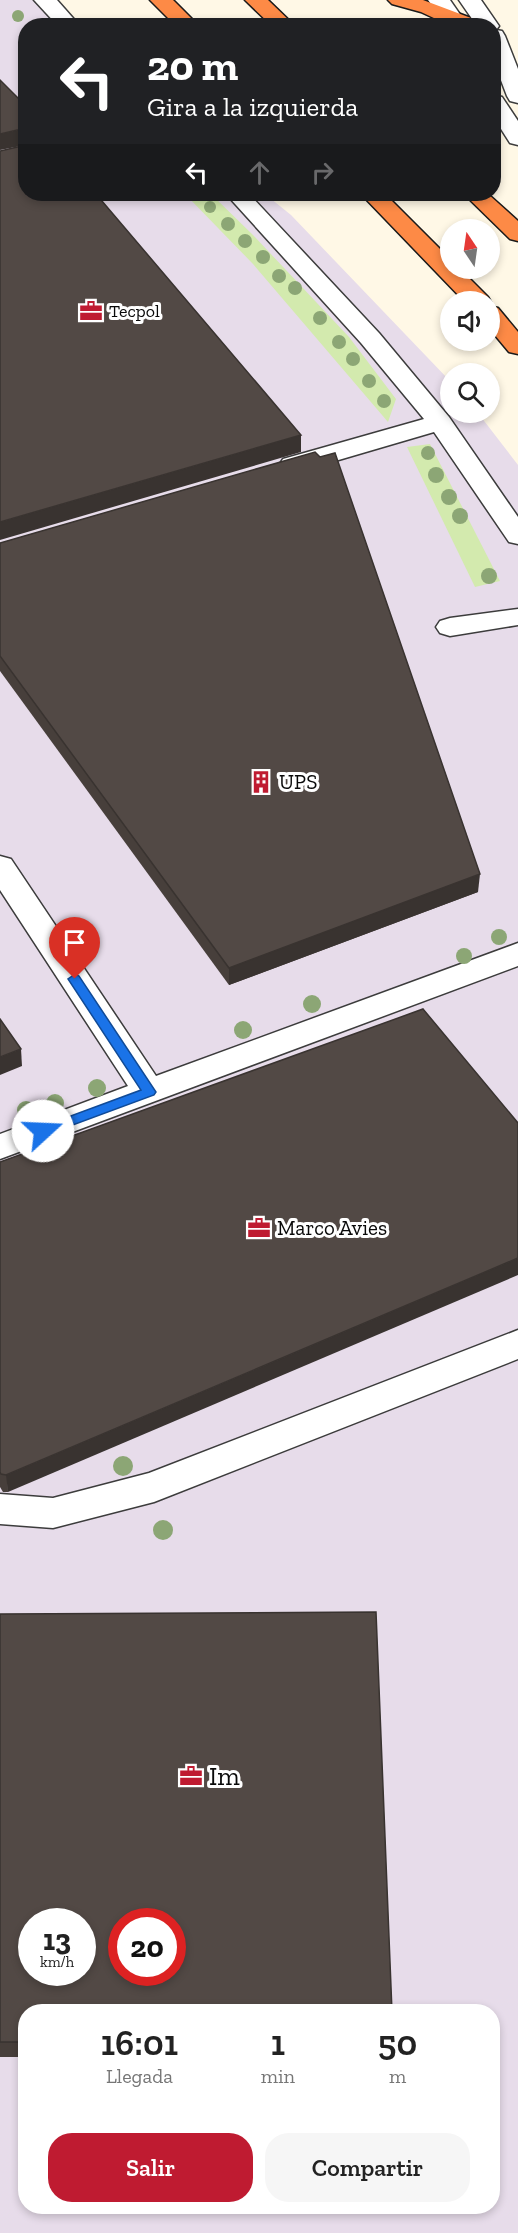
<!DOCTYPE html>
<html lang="es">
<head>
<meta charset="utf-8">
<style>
	:root { --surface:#fff; --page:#f6f6f6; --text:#222; --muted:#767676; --accent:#bf1b31 }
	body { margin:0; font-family:"Zilla Slab",serif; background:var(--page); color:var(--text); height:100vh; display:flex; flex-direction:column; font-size:22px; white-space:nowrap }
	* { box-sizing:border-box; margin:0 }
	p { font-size:20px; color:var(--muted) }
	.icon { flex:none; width:33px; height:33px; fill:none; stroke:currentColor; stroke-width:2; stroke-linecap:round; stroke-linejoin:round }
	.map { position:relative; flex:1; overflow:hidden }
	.side { position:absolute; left:18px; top:2004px; width:482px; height:210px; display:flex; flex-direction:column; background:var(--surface); border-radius:24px; box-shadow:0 3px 9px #0003 }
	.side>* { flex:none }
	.top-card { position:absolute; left:18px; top:18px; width:483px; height:183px; border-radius:24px; box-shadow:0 3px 9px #0003; background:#202124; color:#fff; overflow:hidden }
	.needle { width:39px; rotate:347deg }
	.tools { position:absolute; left:440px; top:219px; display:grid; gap:12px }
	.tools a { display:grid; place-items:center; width:60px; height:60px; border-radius:50%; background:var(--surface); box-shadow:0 3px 9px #0003; font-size:30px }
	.speed { position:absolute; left:18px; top:1908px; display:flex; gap:12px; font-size:30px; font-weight:700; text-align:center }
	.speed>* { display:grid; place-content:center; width:78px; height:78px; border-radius:50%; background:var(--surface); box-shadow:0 3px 9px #0003; line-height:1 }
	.speed small { font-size:15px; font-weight:400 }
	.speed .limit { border:9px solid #d22; background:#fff; color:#111 }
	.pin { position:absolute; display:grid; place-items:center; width:51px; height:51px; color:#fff; margin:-62px -26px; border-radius:50% 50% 50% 0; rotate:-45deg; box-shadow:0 0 6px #0007 }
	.pin .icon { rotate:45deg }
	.me { position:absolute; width:66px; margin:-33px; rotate:70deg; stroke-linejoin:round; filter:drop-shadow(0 0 4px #0008) }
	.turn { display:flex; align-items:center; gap:21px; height:126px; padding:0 30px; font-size:27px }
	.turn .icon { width:78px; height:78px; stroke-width:2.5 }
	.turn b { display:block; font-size:42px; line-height:51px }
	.lanes { display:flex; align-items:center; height:57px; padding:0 30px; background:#0003; justify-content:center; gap:30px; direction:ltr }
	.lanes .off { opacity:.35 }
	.eta { display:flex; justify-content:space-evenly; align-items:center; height:102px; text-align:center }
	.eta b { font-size:36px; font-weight:600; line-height:42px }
	.primary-button { display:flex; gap:12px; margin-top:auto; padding:12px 30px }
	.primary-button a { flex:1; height:69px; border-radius:24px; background:var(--accent); color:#fff; font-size:24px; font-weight:600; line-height:69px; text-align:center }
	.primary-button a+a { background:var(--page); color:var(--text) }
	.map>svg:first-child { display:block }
	.industrial { fill:#e7dcea; fill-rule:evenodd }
	.green { fill:#d3eaae }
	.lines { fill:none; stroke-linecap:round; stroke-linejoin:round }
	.minor-casing { stroke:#3c3c3c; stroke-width:3 }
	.highway-casing { stroke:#1a1a1a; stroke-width:3 }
	.minor { fill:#fff; fill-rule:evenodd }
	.highway { fill:#fd8a46; fill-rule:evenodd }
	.tree { fill:#8ca675 }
	.wall { fill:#473f3b }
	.shaded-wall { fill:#393330 }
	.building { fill:#524945; stroke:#393330; stroke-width:1.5; fill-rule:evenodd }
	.route { fill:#1a73e8; stroke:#114b97; stroke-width:1.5 }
	.labels { text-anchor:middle; stroke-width:6; stroke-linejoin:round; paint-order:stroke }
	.far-poi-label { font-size:18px; fill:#090909; stroke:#fff; text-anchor:start }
	.poi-label { font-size:21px; fill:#090909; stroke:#fff; text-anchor:start }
	.near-poi-label { font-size:26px; fill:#090909; stroke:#fff; text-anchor:start }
</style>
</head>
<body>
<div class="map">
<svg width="518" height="2233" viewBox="0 0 518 2233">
	<rect width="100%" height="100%" fill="#fff8e6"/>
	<path class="industrial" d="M0 0H37L67 25 26 26V194H265L291 215 450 381V412L478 413 518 465V2233H0ZM32 1922H82V1972H32ZM122 1922H172V1972H122ZM26 2012H492V2206H26Z"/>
	<g class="green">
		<path d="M185 194H211L253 235 349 337 396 399 388 422 253 264Z"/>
		<path d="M430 444 500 581 475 587 407 447Z"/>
	</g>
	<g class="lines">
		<g class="minor-casing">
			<g id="minor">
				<path d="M34 0H57L80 26H58Z"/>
				<path d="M428 0H450L468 26H447Z"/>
				<path d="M459 0H481L499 26 496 30 502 31 505 36 518 69V103L510 101 507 96 494 62V26H477Z"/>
				<path d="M494 95 502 97 518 121V145L510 143 494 118Z"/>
				<path d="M226 194H249L379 333 449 417 518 517V544L509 542 434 432 301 471 292 473 283 471 279 465 283 459 424 419 361 343Z"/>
				<path d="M518 609V625L450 636 440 633 436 627 440 621 450 618Z"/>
				<path d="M0 856 11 859 156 1076 518 943V966L0 1159V1134L128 1086 0 890Z"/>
				<path d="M518 1330V1359L154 1502 53 1528 0 1524V1494L53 1498 149 1473Z"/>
			</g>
		</g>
		<g class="highway-casing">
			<g id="highway">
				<path d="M150 0H173L199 26H176Z"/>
				<path d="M245 0H268L295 26H272Z"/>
				<path d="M388 0H423L479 21 481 26H451L421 12 392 4Z"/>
				<path d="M361 194H385L450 259V268H459L488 297 491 302 489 305V302H465Z"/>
				<path d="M464 194H488L518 221V241L510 239Z"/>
				<path d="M489 306 498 308 518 332V354L509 352 489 328Z"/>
			</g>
		</g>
		<use href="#minor" class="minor"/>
		<use href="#highway" class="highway"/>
	</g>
	<g class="tree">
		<circle cx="18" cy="16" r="6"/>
		<circle cx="210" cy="207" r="6"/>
		<circle cx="228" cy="224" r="7"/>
		<circle cx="245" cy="241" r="7"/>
		<circle cx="263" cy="257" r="7"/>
		<circle cx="279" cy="276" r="7"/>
		<circle cx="295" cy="288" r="7"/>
		<circle cx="320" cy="318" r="7"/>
		<circle cx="339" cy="342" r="7"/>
		<circle cx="353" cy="359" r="7"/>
		<circle cx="369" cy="381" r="7"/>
		<circle cx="384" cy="401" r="7"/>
		<circle cx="428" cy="453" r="7"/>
		<circle cx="436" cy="475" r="8"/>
		<circle cx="449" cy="497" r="8"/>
		<circle cx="460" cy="516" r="8"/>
		<circle cx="489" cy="576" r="8"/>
		<circle cx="499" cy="937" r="8"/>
		<circle cx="464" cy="956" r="8"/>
		<circle cx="312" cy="1004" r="9"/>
		<circle cx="243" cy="1030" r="9"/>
		<circle cx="97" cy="1088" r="9"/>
		<circle cx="55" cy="1103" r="9"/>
		<circle cx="26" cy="1110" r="9"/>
		<circle cx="123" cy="1466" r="10"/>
		<circle cx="163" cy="1530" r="10"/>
	</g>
	<g class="wall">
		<path d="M0 543 478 892 229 985 0 671Z"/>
		<path d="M0 1162 8 1492H3L0 1487Z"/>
		<path d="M0 1614 26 2012V2057H0Z"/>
	</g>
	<g class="shaded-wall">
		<path d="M26 128V145L0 150V134Z"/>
		<path d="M301 435V452L0 540V522Z"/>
		<path d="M480 874 478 892 229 985V968Z"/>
		<path d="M21 1049 22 1066 0 1075V1057Z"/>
		<path d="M518 1258V1275L8 1492 6 1475Z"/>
	</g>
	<g class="building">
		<path d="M0 80 26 106V128L0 134Z"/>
		<path d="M26 145V194H96L301 435 0 522V151Z"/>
		<path d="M315 452 320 457 335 453 480 874 229 968 0 656V543Z"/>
		<path d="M423 1009 518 1123V1258L6 1475 1 1474 0 1472V1162Z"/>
		<path d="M0 1019 21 1049 0 1057Z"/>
		<path d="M376 1612 392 2012H26V2042H0V1614ZM32 1922H82V1972H32ZM122 1922H172V1972H122Z"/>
	</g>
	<path class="route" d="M75 974 79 976 156 1092 154 1095 43 1136 38 1135 36 1131 38 1128 141 1090 68 979Z"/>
	<defs>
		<g id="office-bare" transform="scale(1.8)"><path d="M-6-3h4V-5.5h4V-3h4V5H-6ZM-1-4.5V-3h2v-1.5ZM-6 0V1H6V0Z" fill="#bf1b31" stroke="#fff" stroke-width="2.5" paint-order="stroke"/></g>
		<g id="building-bare" transform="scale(1.8)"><path d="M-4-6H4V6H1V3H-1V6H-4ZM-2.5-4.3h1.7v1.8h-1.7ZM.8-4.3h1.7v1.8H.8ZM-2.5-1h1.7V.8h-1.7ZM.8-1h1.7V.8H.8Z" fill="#bf1b31" stroke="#fff" stroke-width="2.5" paint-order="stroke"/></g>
	</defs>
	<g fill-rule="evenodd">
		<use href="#office-bare" x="91" y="311"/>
		<use href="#building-bare" x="261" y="782"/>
		<use href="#office-bare" x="259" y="1228"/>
		<use href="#office-bare" x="191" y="1776"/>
	</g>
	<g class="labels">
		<g class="far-poi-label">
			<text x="109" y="317">Tecpol</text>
		</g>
		<g class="poi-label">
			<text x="279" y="789">UPS</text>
			<text x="277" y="1235">Marco Avies</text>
		</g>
		<g class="near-poi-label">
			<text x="209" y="1785">Im</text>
		</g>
	</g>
</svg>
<div class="tools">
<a><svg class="needle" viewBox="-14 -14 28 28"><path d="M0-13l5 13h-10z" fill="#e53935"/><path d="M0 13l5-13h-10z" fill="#767676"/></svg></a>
<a><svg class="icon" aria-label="sound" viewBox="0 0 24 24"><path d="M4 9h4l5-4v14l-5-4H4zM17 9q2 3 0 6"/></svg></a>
<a><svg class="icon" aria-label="search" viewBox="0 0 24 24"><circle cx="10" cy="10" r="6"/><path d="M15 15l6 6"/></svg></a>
</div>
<div class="speed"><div>13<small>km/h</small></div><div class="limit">20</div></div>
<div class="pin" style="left:75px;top:979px;background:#d93025"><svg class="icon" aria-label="arrive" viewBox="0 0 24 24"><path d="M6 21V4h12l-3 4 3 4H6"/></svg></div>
<svg class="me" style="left:43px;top:1131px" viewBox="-20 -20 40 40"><circle r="19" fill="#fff"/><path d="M0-13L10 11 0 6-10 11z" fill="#1a73e8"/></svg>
<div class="top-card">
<div class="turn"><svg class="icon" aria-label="left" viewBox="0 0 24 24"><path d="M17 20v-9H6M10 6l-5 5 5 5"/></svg><div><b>20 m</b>Gira a la izquierda</div></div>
<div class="lanes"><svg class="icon" aria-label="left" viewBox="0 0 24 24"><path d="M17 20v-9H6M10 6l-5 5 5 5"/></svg><svg class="icon off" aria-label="ahead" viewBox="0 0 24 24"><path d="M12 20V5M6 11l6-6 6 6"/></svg><svg class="icon off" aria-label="right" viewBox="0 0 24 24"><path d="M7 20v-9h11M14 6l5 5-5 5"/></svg></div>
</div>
<section class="side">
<div class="eta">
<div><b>16:01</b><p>Llegada</p></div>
<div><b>1</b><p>min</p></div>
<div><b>50</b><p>m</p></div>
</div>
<div class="primary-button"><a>Salir</a><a>Compartir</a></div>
</section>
</div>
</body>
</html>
